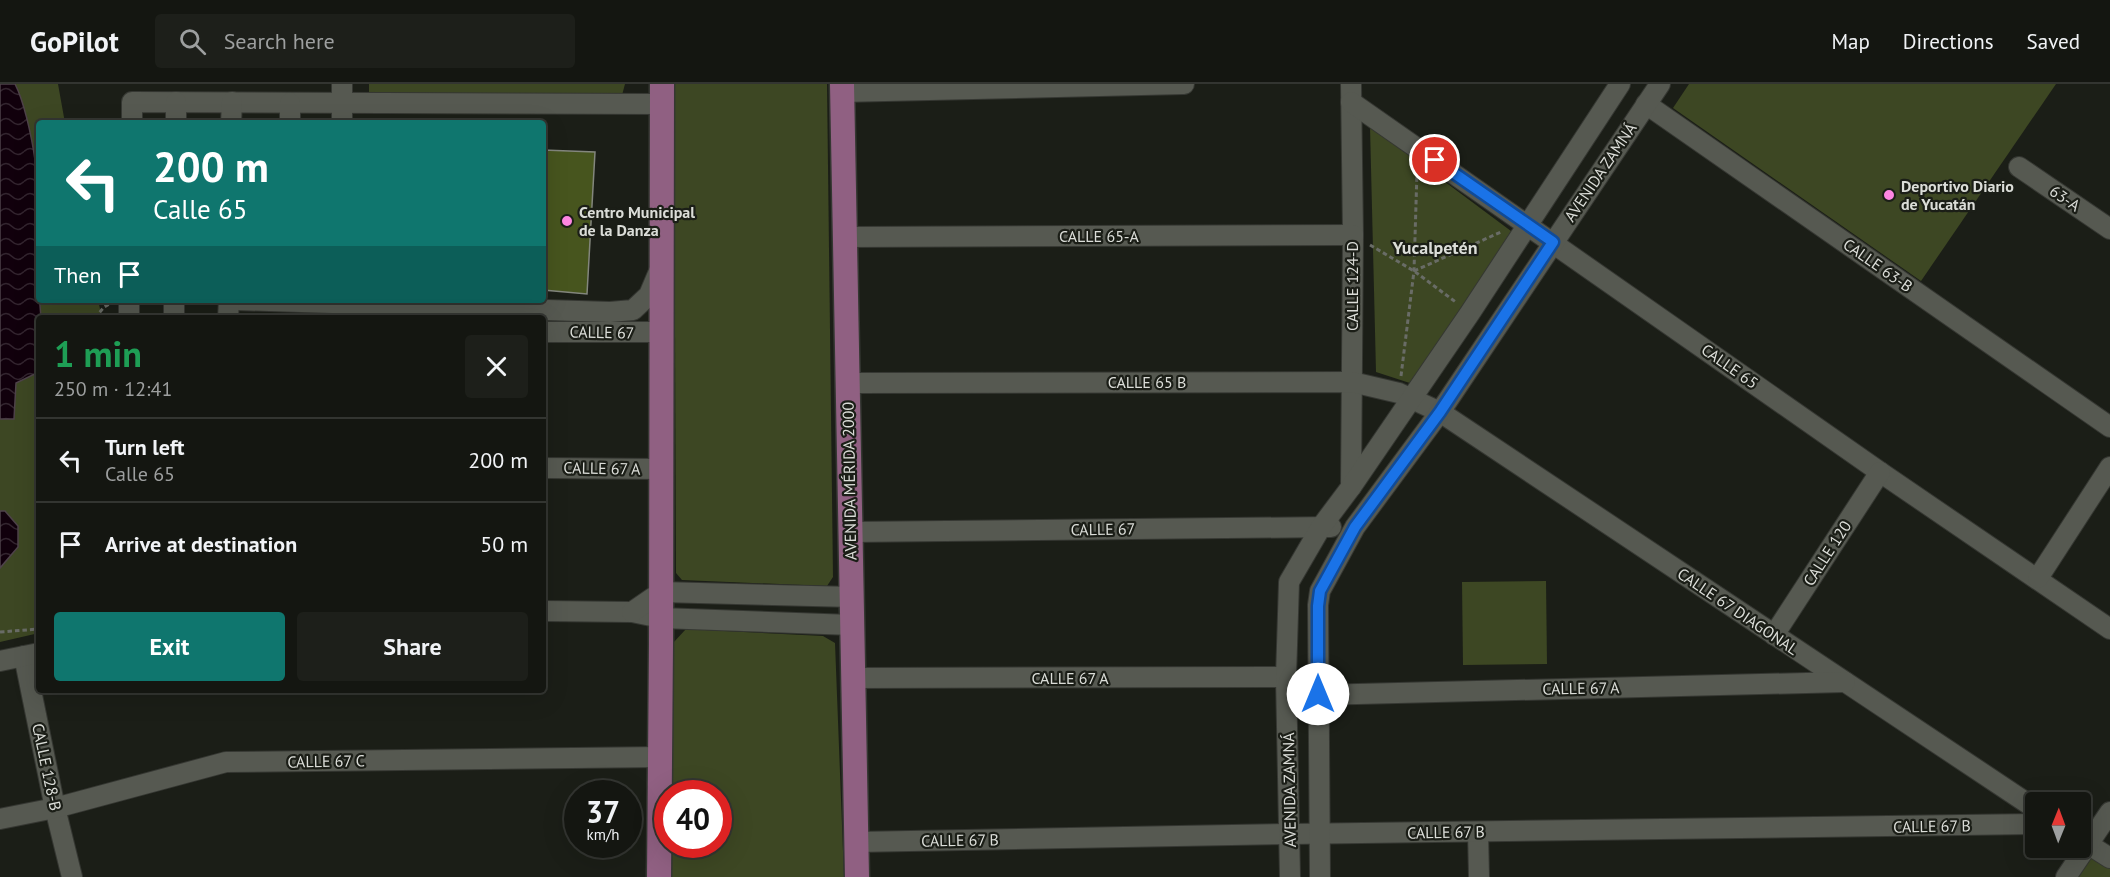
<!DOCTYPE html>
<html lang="en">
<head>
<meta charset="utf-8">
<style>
	:root { --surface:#141611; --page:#1d1f1a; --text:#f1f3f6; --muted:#9d9f9f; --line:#333531; --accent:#0f766e }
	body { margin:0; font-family:"PT Sans",sans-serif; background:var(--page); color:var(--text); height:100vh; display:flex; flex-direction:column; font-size:22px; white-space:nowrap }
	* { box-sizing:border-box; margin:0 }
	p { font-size:20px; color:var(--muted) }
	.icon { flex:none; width:33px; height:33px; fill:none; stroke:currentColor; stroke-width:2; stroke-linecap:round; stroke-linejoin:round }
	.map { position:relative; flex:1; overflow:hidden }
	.panel { position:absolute; left:36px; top:231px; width:510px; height:378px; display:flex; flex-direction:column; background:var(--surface); border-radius:6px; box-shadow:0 6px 24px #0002,0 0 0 2px var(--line) }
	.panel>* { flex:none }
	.banner { position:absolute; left:36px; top:36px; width:510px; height:183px; border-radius:6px; box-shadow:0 6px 24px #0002,0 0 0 2px var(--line); background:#0f766e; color:#fff; overflow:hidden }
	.needle { width:39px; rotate:1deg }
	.fabs { position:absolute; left:2025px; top:708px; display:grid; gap:12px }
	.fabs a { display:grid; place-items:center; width:66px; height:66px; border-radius:6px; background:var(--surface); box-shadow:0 6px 24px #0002,0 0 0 2px var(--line); font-size:30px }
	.speed { position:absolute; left:564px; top:696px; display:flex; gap:12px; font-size:30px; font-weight:700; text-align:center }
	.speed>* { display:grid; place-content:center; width:78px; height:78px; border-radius:50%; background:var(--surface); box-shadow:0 6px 24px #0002,0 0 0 2px var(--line); line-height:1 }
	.speed small { font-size:15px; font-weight:400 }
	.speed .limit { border:9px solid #d22; background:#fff; color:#111 }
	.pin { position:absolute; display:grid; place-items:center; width:51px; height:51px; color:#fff; margin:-26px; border:3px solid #fff; border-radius:50%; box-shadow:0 2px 6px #0007 }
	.me { position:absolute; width:66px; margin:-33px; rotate:0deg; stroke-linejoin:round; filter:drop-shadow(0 0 4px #0008) }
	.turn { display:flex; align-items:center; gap:21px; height:126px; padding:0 18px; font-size:27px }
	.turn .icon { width:78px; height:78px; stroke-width:2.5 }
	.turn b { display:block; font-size:42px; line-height:51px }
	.then { display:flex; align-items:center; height:57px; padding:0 18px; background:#0003; gap:12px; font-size:22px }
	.round { display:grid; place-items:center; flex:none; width:63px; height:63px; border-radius:6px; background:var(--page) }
	.headline { display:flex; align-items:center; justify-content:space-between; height:102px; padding:0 18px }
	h1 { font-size:36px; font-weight:600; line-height:45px; color:#1e9e55 }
	.cta { display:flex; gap:12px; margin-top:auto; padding:12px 18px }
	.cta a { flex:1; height:69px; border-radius:6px; background:var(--accent); color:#fff; font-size:24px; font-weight:600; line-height:69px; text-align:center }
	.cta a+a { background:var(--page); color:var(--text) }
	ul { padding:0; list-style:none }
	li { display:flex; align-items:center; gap:18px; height:84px; padding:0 18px; border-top:2px solid var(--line) }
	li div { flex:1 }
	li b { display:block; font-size:22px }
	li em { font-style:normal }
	header { display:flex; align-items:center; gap:36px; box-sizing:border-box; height:84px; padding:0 30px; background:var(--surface); border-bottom:2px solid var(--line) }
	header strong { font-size:28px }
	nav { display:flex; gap:33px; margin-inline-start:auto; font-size:21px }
	.search { width:420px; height:54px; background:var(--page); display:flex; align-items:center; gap:15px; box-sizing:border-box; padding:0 21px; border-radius:6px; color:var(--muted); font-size:22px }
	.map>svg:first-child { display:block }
	.green { fill:#3d4723 }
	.water { fill:url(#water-waves); stroke:#4e4249; stroke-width:1.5 }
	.building { fill:#47551e; stroke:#83867d; stroke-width:1.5 }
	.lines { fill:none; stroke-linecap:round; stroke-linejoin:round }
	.minor-casing { stroke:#353732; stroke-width:22 }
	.major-casing { stroke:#353732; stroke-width:27 }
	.path { stroke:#696c66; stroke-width:3; stroke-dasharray:4.5 3; stroke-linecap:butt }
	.minor { stroke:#565951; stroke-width:20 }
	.major { stroke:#906082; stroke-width:24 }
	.route-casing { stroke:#114b97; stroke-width:15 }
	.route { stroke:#1a73e8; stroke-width:10 }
	.poi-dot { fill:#fe86e1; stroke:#1b1e17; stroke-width:2 }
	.labels { text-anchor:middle; stroke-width:4.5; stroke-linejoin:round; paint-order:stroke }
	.street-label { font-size:16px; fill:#dbddd8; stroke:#1b1e17 }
	.poi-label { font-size:16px; font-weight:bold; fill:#dbddd8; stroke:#1b1e17; text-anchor:start }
	.neighbourhood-label { font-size:18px; font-weight:bold; fill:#dbddd8; stroke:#1b1e17 }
</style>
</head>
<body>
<header>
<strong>GoPilot</strong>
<div class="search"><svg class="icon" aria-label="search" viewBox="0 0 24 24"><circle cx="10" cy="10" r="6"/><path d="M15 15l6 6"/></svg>Search here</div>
<nav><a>Map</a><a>Directions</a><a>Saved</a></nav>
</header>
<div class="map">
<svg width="2110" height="793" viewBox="0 0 2110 793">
	<defs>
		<pattern id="water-waves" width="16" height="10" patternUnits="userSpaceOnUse" patternTransform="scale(1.5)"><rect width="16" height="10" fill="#11000c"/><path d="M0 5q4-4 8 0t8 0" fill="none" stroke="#33252f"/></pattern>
	</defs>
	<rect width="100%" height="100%" fill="#1b1e17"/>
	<g class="green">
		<path d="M0 0H58L65 39H39V216H98L102 234H39V549L0 558Z"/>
		<path d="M369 0H625L621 15 369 13Z"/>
		<path d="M674 0H827L833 493 827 502 682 496 676 489Z"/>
		<path d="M1689 0H2056L1921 197 1673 24Z"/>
		<path d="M1370 42 1515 150 1419 302 1376 288Z"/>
		<path d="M1546 497 1547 580 1463 581 1462 498Z"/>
		<path d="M686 545 823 552 835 559 844 793H672V761L718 760V710L672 709 673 559Z"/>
		<path d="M2092 769 2110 781V793H2076Z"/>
	</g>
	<g class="water">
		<path d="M0 0H15C31 31 47 127 35 159L41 234H39V288L16 299 14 335H0Z"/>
		<path d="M0 427H5L18 442V463L0 484Z"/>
	</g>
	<path class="building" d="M543 66 595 68 587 210 543 206Z"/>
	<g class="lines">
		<g class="minor-casing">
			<g id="minor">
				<path d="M1351 0 1353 151 1351 403"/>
				<path d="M842 8 1184 0"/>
				<path d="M1351 18 1880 388 2110 545"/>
				<path d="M1646 20 2110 343"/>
				<path d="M132 39V18L662 20"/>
				<path d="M176 39V18"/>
				<path d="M231 39 232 18"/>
				<path d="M290 39V19"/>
				<path d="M342 39V0"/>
				<path d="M2019 83 2110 145"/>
				<path d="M845 153 1353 151"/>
				<path d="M236 216 610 228 633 226 649 211 660 185"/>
				<path d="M129 234V216"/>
				<path d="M174 234V216"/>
				<path d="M228 234 229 216"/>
				<path d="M543 248H662"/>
				<path d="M848 299 1352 298 1399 309 1440 328 2036 725"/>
				<path d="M543 384 661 385"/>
				<path d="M850 448 1331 443"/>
				<path d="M2038 494 2110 383"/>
				<path d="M543 527 632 528 661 534 852 541"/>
				<path d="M632 528 661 508 852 513"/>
				<path d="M1774 551 1880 388"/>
				<path d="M24 572 55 724 72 793"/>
				<path d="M0 577 39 569"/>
				<path d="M853 594 1286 593"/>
				<path d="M1318 611 1845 598"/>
				<path d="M0 735 55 724 226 678 660 673"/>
				<path d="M1478 748 1479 793"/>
				<path d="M2080 755 2110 774"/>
				<path d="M856 758 1290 750 2036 740"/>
				<path d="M1290 793 1286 593 1289 498 1321 443 1351 403 1470 229 1620 0"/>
				<path d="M1320 793 1318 521 1320 507 1355 443 1440 328 1660 0"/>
				<path d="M2066 793 2110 728"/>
			</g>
		</g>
		<g class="major-casing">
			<g id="major">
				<path d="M842 0 857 793"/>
				<path d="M659 793 661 560 662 0"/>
			</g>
		</g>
		<g class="path">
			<path d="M1370 161 1414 187 1457 219"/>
			<path d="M1414 187 1501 148"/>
			<path d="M95 234 104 223 111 219"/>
			<path d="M1401 292 1414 187 1417 87"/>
			<path d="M0 548 39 545"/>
		</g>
		<use href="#minor" class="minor"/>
		<use href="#major" class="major"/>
	</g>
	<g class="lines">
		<g class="route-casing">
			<path id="route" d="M1318 610V522L1320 507 1355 443 1440 328 1553 158 1435 76"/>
		</g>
		<use href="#route" class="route"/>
	</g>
	<g class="poi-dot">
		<circle cx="1889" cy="111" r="6"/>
		<circle cx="567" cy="137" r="6"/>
	</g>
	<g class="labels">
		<g class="street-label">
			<text transform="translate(1600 88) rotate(-56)" y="6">AVENIDA ZAMNÁ</text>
			<text transform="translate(2065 114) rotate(34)" y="6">63-A</text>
			<text x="1099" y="158">CALLE 65-A</text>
			<text transform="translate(1878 181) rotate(35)" y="6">CALLE 63-B</text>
			<text transform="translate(1352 202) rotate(-90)" y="6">CALLE 124-D</text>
			<text transform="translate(602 248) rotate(1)" y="6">CALLE 67</text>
			<text transform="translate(1730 282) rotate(35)" y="6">CALLE 65</text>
			<text x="1147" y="304">CALLE 65 B</text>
			<text transform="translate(602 384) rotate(1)" y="6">CALLE 67 A</text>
			<text transform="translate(849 397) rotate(-91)" y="6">AVENIDA MÉRIDA 2000</text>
			<text transform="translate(1103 445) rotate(-1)" y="6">CALLE 67</text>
			<text transform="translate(1827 469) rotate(-57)" y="6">CALLE 120</text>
			<text transform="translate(1738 527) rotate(34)" y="6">CALLE 67 DIAGONAL</text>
			<text x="1070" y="600">CALLE 67 A</text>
			<text transform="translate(1581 604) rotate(-1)" y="6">CALLE 67 A</text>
			<text transform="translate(326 677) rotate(-1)" y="6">CALLE 67 C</text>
			<text transform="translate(47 683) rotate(78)" y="6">CALLE 128-B</text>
			<text transform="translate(1289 706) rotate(-91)" y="6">AVENIDA ZAMNÁ</text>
			<text transform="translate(1932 742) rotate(-1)" y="6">CALLE 67 B</text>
			<text transform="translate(1446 748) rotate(-1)" y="6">CALLE 67 B</text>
			<text transform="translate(960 756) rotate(-1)" y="6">CALLE 67 B</text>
		</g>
		<g class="poi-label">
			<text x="1901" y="108">Deportivo Diario<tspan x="1901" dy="18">de Yucatán</tspan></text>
			<text x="579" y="134">Centro Municipal<tspan x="579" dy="18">de la Danza</tspan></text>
		</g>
		<g class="neighbourhood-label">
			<text x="1435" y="170">Yucalpetén</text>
		</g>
	</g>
</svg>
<div class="fabs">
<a><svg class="needle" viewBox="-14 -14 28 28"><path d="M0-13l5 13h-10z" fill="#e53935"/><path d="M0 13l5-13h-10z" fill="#9d9f9f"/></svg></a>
</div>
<div class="speed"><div>37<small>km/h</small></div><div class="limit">40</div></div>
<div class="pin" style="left:1435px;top:76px;background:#d93025"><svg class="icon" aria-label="arrive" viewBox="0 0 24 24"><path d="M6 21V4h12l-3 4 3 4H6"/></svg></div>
<svg class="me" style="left:1318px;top:610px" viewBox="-20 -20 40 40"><circle r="19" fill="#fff"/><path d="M0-13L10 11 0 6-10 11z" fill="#1a73e8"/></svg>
<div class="banner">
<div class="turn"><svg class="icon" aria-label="left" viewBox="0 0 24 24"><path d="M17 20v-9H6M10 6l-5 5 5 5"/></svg><div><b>200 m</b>Calle 65</div></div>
<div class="then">Then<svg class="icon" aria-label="arrive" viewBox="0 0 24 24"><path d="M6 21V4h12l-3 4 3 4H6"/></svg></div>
</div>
<section class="panel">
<div class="headline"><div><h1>1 min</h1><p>250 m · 12:41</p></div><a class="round"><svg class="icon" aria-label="close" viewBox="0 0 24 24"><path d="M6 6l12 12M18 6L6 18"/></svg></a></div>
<ul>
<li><svg class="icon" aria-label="left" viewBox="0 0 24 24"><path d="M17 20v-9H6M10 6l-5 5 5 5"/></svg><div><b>Turn left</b><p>Calle 65</p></div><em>200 m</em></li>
<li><svg class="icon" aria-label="arrive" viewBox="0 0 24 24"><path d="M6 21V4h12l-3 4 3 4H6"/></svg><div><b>Arrive at destination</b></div><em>50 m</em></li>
</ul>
<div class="cta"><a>Exit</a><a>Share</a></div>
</section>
</div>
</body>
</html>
